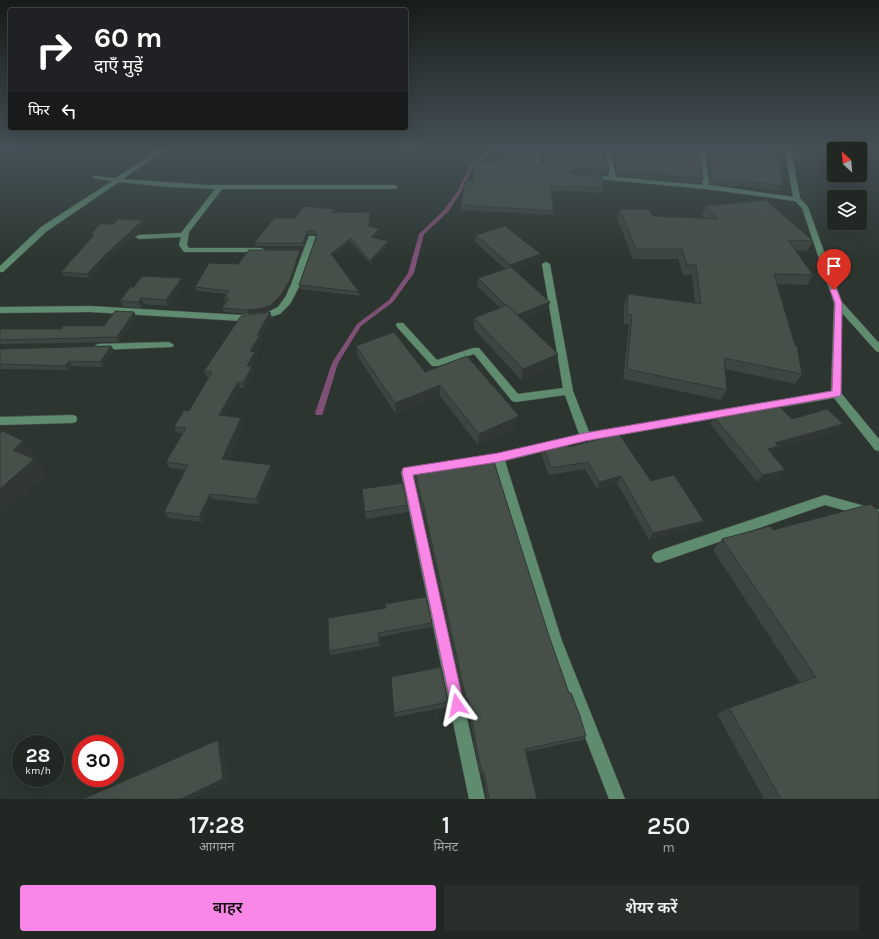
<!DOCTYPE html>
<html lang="hi">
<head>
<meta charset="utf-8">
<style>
	:root { --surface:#212823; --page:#29302b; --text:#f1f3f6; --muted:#a2a6a6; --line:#3e4441; --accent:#f987e8 }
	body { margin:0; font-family:Karla,"Noto Sans Devanagari",sans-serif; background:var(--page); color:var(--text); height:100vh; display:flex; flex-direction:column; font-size:15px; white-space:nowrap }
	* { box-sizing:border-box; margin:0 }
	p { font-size:13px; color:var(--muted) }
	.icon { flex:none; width:22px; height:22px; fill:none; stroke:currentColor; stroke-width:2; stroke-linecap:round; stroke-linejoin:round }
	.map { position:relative; height:799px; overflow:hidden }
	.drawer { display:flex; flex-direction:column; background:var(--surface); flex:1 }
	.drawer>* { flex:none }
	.hud { position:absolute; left:8px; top:8px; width:400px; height:122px; border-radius:4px; box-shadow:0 4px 16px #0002,0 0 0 1px var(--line); background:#202124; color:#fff; overflow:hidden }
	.needle { width:26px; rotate:334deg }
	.buttons { position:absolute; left:827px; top:142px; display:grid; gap:8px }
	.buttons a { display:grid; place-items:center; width:40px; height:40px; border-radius:4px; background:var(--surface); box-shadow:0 4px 16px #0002,0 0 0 1px var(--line); font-size:20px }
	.speed { position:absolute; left:12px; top:735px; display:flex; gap:8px; font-size:20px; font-weight:700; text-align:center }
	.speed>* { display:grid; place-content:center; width:52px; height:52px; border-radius:50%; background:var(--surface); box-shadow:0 4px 16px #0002,0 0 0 1px var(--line); line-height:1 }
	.speed small { font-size:10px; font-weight:400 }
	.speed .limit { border:6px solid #d22; background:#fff; color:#111 }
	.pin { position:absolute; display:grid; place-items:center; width:34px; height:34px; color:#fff; margin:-41px -17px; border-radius:50% 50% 50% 0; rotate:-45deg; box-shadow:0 0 4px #0007 }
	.pin .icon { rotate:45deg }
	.me { position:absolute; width:44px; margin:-22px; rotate:348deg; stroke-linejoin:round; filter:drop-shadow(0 0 3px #0008) }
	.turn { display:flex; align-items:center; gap:14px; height:84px; padding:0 20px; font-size:18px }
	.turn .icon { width:52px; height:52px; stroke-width:2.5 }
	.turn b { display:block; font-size:28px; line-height:34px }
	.then { display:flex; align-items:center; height:38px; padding:0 20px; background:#0003; gap:8px; font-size:15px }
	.eta { display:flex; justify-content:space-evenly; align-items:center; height:68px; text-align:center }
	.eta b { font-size:24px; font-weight:600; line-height:28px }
	.primary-button { display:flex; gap:8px; margin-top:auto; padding:8px 20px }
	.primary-button a { flex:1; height:46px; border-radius:4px; background:var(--accent); color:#111; font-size:16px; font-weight:600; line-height:46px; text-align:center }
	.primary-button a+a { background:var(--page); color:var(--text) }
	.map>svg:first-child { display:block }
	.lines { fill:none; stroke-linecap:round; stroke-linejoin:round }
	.stream { fill:#7e5076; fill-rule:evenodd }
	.minor-casing { stroke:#49524c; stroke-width:1 }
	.minor { fill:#5f8b6f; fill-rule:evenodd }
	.wall { fill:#3c453f }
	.shaded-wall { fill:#313833 }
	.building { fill:#465049; stroke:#313833 }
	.route { fill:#f987e8; stroke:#a25897 }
</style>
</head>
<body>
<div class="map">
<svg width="879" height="799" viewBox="0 0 879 799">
	<rect width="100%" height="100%" fill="#2c352f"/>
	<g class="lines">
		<path class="stream" d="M490 150H495L474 166 461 192 448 212 424 234 414 273 393 302 361 326 338 363 323 413 322 415H316L315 413 332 363 357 324 389 300 408 273 419 234 444 210 457 192 471 164Z"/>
		<g class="minor-casing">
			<g id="minor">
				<path d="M158 150H165L123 179 207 185H395L398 187 395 189H222L189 232 187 245 189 248H261L265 250 261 252H184L179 245 181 237 139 239 135 237 139 235 181 233 215 189 170 187 119 182 47 231 3 272H0V266L41 227 112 181 93 178V176L116 178Z"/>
				<path d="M533 150H539L541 167 536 166Z"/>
				<path d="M604 150H610L616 177 703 185 699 150H705L709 185 793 197 785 150H791L800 198 808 207 842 302 879 343V352L876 351 842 313 841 393 879 439V451L875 450 834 398 585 441 505 461 562 641 625 799H609L548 641 495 463 413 476 485 799H469L401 472 403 469 407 467 499 454 579 434 565 395 516 402 512 401 474 354 438 366H432L397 327 396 325 397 323H403L437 360 473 348H479L518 394 563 388 542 264 546 262 550 264 573 391 589 432 831 391 834 303 802 208 795 201 706 189 588 178V176L590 175 609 177Z"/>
				<path d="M309 236H315L316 238 299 287 290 304 280 314 267 318 241 321 90 312 0 313V307L90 306 241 315 266 313 278 307 286 296Z"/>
				<path d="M169 342 174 345 172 347 98 350 93 347 98 344Z"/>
				<path d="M72 415 76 416 77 419 76 422 72 423 0 425V417Z"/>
				<path d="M825 495 879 510V520L825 505 658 563 654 561 652 557 654 553 658 551Z"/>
			</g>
		</g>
		<use href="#minor" class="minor"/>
	</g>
	<g class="wall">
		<path d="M498 150H533L536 163 541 164H542L541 150H604L609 170 608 175 574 173 572 174 603 188 602 193 555 190 554 192 551 191 554 211V215L461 210V205L473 181 498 161Z"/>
		<path d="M612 150H653V151L703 179 701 183 617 176Z"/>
		<path d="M707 150H780L782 186 780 191 737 185 736 187 710 184Z"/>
		<path d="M861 150H879V160L864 158Z"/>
		<path d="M705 206 813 241 807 251 795 250 813 275 807 285 777 284 802 374 795 384 725 369 727 390 721 400 623 379 629 325 624 324V304L628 294 695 303 692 275H683L678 259H633L617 218 620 209 653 216 705 218 701 215Z"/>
		<path d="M334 209 335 213 370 212V226L379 229 380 233 374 238 388 241V245L371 264 351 242 333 256 359 292 360 296 300 289 299 285 316 236 315 234 308 235 304 246H256L254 243 295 218Z"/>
		<path d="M114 224H145L107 259 89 278 64 276 61 272 93 236 92 233Z"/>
		<path d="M476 235 541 254 540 262 515 271 548 310 522 320 556 366 521 380 474 329V318L500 308 477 286 478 278 505 269 475 242Z"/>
		<path d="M301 254 291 284 283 299 272 309 265 312 249 314 224 312 222 308 226 302H225L224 298 226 294 197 291 195 287 238 264Z"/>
		<path d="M182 278 184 284 168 306 144 304 142 308 124 307 120 301 133 288Z"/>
		<path d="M134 312 136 316 119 342 0 344V329H61L104 326Z"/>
		<path d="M270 312 272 318 261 337 262 341 255 352 257 358 252 367 254 373 245 388H240L224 416 241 418 244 424 228 460 273 470 259 505 213 499 202 522 168 518 164 512 185 470 170 468 166 462 183 433H178L174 427 189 411 209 377H207L204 371Z"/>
		<path d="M111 346 114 350 103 367 72 366 69 370 0 369V349Z"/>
		<path d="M356 346 425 372 517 427 478 445 440 396 396 414 358 357Z"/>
		<path d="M714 417 792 419 843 424 836 432 776 449 772 453 779 477 757 482 710 424Z"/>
		<path d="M543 447H569L651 481 699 527 649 540 617 483 597 489 585 469 549 475 541 454Z"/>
		<path d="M415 471 549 636 569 693 586 736 583 740 525 752 537 799H487L483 774 481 775 478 763 467 703H465L423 510H422L415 479Z"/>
		<path d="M407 505 408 512 366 519 365 512Z"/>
		<path d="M773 530 879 799H764L717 714 729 708 800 683 713 550 722 539Z"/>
		<path d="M328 618 432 623V627L379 637 380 646 331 655 329 651Z"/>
		<path d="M448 702V707L395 717 394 713Z"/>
	</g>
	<g class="shaded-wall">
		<path d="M575 168 574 173 570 176V172Z"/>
		<path d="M334 209 335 213H331Z"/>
		<path d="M143 220 145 224 107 259 89 278 87 274 105 255Z"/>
		<path d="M379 229 380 233 371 241V237Z"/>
		<path d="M307 231 308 235 304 246 303 243Z"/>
		<path d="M351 238V242L332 257 331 254Z"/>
		<path d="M388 241V245L371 264 370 261Z"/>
		<path d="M300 250 301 254 291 284 283 299 272 309 265 312 249 314 247 310Z"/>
		<path d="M541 254 540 262 509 273 510 265Z"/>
		<path d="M182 278 184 284 168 306 166 300Z"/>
		<path d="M141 298 144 304 142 308 139 302Z"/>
		<path d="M550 302 548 310 515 323 516 315Z"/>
		<path d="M134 312 136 316 119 342 117 337Z"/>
		<path d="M270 312 272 318 261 337 262 341 255 352 257 358 252 367 254 373 245 388 243 383 250 351 257 335Z"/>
		<path d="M111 346 114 350 103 367 100 362Z"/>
		<path d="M558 354 556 366 521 380 523 369Z"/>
		<path d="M69 361 72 366 69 370 65 366Z"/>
		<path d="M238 382 240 388 222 421 219 415Z"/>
		<path d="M440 385V396L396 414 395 403Z"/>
		<path d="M519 416 517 427 478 445 479 434Z"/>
		<path d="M241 418 244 424 225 465 222 459Z"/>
		<path d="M843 424 836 432 776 449 772 453 762 456 768 449 775 443Z"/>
		<path d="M23 441 37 455 27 464 13 450Z"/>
		<path d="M34 459 48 473 0 517V489Z"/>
		<path d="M271 465 273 470 259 505 256 499Z"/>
		<path d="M785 470 779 477 757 482 763 475Z"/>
		<path d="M621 476 617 483 597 489 599 482Z"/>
		<path d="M210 494 213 499 202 522 199 517Z"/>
		<path d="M704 521 699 527 649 540 653 533Z"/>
		<path d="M218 740 224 743 229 782 192 799H181Z"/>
	</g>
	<g class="building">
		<path d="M499 150H533L536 163 541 164 543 163 542 150H604L609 170 575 168 570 172 573 174 602 177 603 188 555 186V187H550L554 211 461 205 465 181H473L474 160 499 161Z"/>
		<path d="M613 150H653V151L658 150H699L703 179 618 172Z"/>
		<path d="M709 150H780L782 186 735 180 738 183 712 179Z"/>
		<path d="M766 200 813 241 788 240 813 275 774 274 795 345 797 346 802 374 724 358 727 390 627 369 632 315 627 314 628 294 701 304 696 265H687L682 249H636L620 209H649L653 216 718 219 705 206Z"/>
		<path d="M304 206 334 209 331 213 370 212 369 226 379 229 371 237 388 241 370 261 351 238 331 254 359 292 299 285 317 235 314 231H307L303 243H254L274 218H295Z"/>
		<path d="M118 219 143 220 105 255 87 274 61 272 94 235 92 233 100 224H114Z"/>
		<path d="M505 226 541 254 510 265 476 235Z"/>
		<path d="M249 250H300L290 280 281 295 271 305 263 308 247 310 222 308 229 298H224L229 291 195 287 209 263 238 264Z"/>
		<path d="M511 267 550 302 517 315 507 305 506 306 478 278Z"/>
		<path d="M142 276 182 278 166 300 141 298 139 302 120 301 131 286 133 288Z"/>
		<path d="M507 305 558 354 523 369 474 318Z"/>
		<path d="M115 311 134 312 117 337 0 340V329H61L63 326H104Z"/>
		<path d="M270 312 257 335H260L250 351 255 352 247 366 252 367 243 383 238 382 219 415 241 418 222 459 271 465 256 499 210 494 199 517 164 512 188 465 166 462 186 428 174 427 184 410 189 411 212 372 204 371 241 316Z"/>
		<path d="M394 332 425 372 467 356 519 416 479 434 440 385 395 403 356 346Z"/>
		<path d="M111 346 100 362 69 361 65 366 0 364V349Z"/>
		<path d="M777 404 792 419 827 409 843 424 775 443 778 446 768 449 785 470 763 475 714 417 745 410 747 412Z"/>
		<path d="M3 431 23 441 13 450 34 459 0 489V433Z"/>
		<path d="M619 434 651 481 674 475 704 521 653 533 621 476 599 482 588 462 551 468 543 447 567 443 569 447Z"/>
		<path d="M493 459 549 636 569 693H571L580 716 586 736 525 749 537 799H489L484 772H482L479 760 468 699H466L423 503H422L415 471Z"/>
		<path d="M403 483 407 505 365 512 362 489Z"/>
		<path d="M871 504 879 513V799H781L729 708 816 677 722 539 770 526 773 530Z"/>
		<path d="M426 597 432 623 378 633 379 642 329 651 328 618 386 608 385 604Z"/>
		<path d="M441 667 448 702 394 713 391 677Z"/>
		<path d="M218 740 223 779 181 799H83Z"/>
	</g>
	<linearGradient id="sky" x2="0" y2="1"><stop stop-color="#181d1a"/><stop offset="0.57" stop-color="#455158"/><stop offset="1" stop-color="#455158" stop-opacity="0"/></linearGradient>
	<rect width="879" height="262" fill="url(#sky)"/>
	<path class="route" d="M834 287 837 290 842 303 841 394 840 396 585 441 498 462 413 475 464 705 462 710 457 712 452 710 402 472 403 468 498 453 585 433 832 391 835 303 830 290Z"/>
</svg>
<div class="buttons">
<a><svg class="needle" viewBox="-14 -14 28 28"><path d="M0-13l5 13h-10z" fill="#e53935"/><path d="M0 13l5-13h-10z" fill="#a2a6a6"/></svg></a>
<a><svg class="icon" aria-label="layers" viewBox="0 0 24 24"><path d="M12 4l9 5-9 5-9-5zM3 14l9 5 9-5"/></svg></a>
</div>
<div class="speed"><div>28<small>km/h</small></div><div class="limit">30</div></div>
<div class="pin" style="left:834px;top:290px;background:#d93025"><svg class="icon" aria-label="arrive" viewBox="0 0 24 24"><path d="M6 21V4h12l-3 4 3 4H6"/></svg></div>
<svg class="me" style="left:457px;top:705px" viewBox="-20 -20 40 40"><path d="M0-17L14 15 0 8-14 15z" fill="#f987e8" stroke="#fff" stroke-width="4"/></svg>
<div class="hud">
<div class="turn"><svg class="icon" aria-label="right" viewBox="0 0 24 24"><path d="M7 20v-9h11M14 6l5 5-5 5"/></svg><div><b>60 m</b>दाएँ मुड़ें</div></div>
<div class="then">फिर<svg class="icon" aria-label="left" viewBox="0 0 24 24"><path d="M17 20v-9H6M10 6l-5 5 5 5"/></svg></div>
</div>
</div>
<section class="drawer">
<div class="eta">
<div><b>17:28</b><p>आगमन</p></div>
<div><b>1</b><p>मिनट</p></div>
<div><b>250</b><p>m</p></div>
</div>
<div class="primary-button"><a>बाहर</a><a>शेयर करें</a></div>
</section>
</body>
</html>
